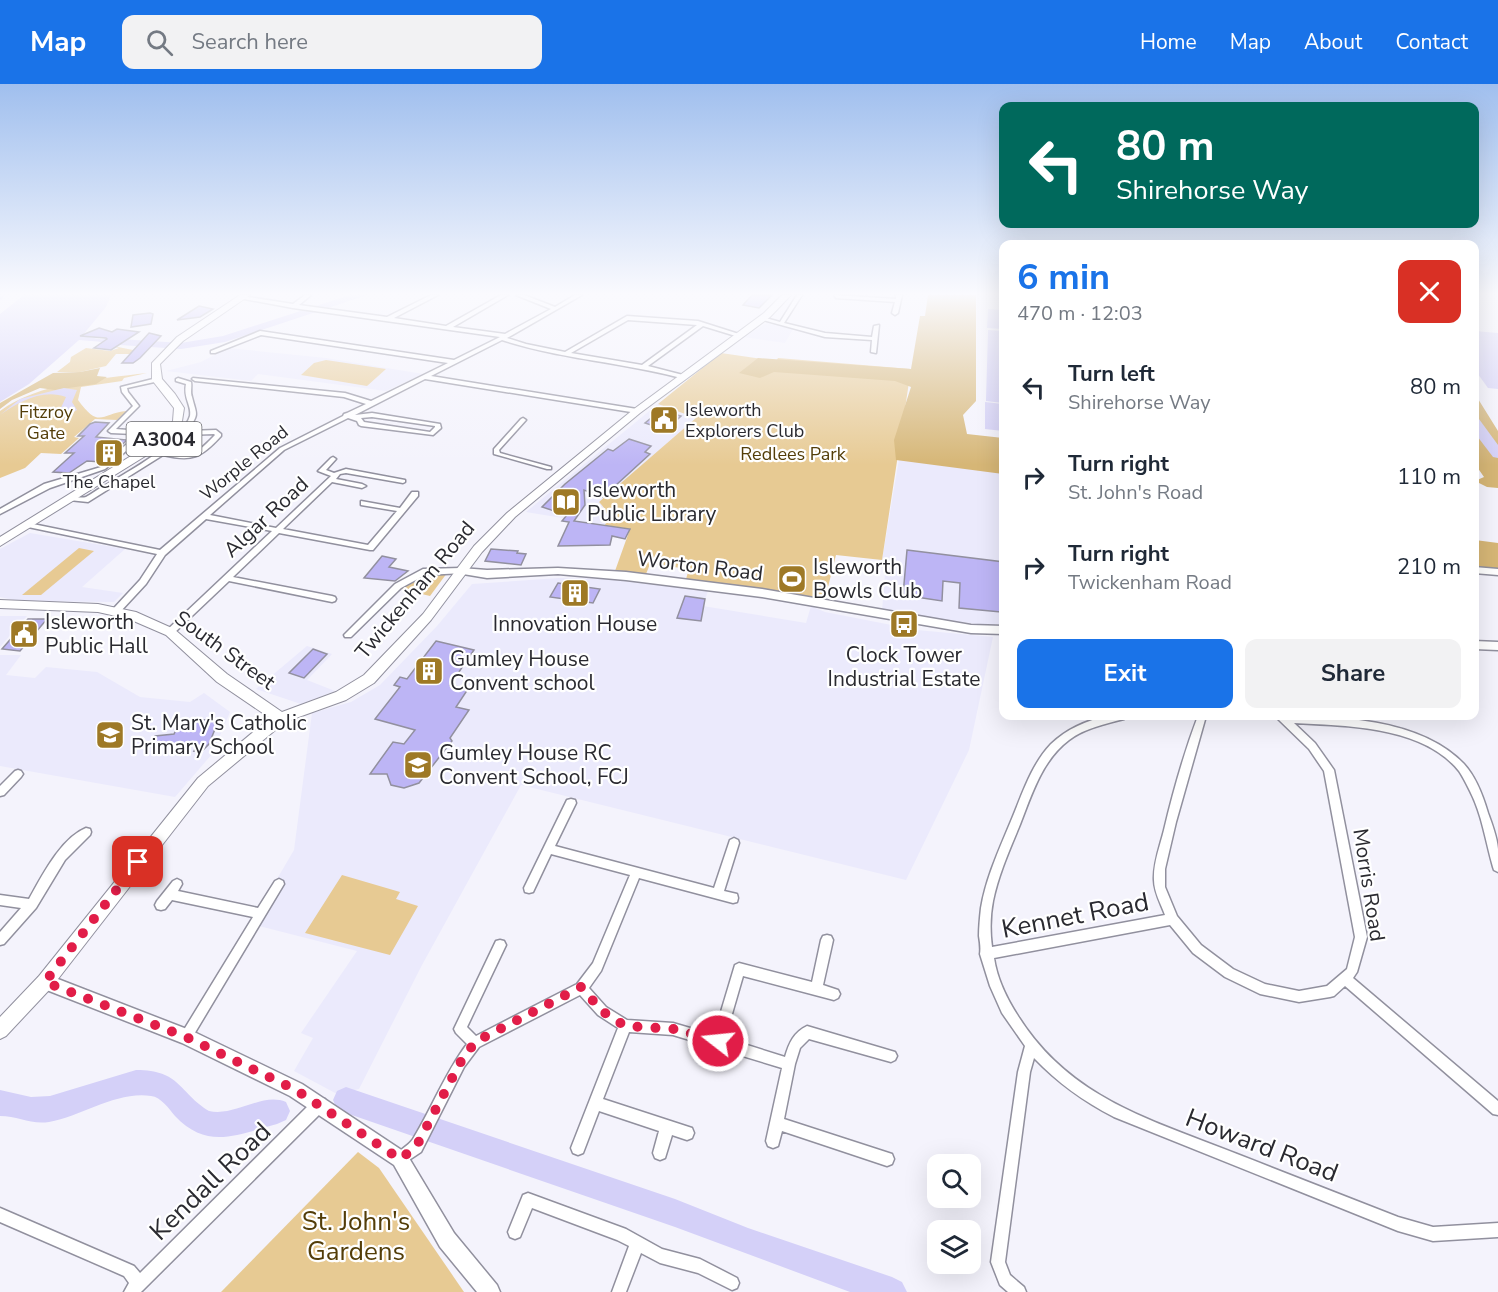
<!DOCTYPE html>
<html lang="en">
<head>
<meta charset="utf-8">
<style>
	:root { --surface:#fff; --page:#f2f2f3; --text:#1f2937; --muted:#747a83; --accent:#1a73e8 }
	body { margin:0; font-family:"Nunito Sans",sans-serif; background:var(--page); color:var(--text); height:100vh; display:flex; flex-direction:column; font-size:22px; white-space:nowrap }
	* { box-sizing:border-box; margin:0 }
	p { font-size:20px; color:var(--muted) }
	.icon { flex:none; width:33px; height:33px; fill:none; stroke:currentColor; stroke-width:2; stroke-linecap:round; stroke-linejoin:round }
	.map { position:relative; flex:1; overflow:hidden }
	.sheet { position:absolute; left:999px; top:156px; width:480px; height:480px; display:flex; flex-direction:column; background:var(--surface); border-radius:12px; box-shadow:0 6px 24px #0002 }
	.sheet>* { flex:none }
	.hud { position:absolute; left:999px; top:18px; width:480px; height:126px; border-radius:12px; box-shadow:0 6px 24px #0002; background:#00695c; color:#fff; overflow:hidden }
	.controls { position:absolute; left:927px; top:1070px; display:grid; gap:12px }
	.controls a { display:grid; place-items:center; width:54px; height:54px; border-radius:12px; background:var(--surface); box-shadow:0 6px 24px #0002; font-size:30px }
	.pin { position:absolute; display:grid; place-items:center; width:51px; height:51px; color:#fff; margin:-26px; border-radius:12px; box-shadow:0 3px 9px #0006 }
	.me { position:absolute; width:66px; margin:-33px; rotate:286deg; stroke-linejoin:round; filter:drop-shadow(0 0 4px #0008) }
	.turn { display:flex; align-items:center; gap:21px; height:126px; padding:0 18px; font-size:27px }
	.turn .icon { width:78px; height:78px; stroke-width:2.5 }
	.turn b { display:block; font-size:42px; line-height:51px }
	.round { display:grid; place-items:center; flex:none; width:63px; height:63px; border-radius:12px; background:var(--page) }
	.summary { display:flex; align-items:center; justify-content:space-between; height:102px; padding:0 18px }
	h1 { font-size:36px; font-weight:700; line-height:45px; color:var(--accent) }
	.button { display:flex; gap:12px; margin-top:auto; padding:12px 18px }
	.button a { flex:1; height:69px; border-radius:12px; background:var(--accent); color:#fff; font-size:24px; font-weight:700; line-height:69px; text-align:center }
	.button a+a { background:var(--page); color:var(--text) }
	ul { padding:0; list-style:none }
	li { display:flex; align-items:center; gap:18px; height:90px; padding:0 18px }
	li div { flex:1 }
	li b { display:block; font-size:22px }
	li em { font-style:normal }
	header { display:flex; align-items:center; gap:36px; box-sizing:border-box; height:84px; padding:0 30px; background:var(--accent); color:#fff }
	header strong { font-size:28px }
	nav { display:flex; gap:33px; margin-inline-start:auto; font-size:21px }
	.search { width:420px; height:54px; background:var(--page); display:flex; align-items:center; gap:15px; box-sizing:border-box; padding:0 21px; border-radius:12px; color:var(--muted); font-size:22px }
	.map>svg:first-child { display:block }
	.built { fill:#ebeafc }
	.green { fill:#e7ca93 }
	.forest { fill:#d6b676 }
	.water { fill:#d4d0f8 }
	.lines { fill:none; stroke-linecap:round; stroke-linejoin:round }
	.stream { stroke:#d4d0f8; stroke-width:2 }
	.river { fill:#d4d0f8; fill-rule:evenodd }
	.building { fill:#bdb5f5; stroke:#92909f; stroke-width:1.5 }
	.street-casing { stroke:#91909e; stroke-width:3 }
	.secondary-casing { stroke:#91909e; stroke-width:3 }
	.primary-casing { stroke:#91909e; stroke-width:2 }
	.street { fill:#fff; fill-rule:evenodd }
	.secondary { fill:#fff; fill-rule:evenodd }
	.primary { fill:#fff; fill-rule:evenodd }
	.route { stroke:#e11d48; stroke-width:10; stroke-dasharray:0 18 }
	.labels { text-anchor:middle; stroke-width:4.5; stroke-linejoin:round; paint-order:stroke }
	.far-poi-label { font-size:18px; fill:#2a2a30; stroke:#fff; text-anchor:start }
	.far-park-label { font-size:18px; fill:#533d08; stroke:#fff }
	.far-street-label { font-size:18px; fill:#2a2a30; stroke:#fff }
	.shield { fill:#fff; stroke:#6a6a6e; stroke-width:1.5 }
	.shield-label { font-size:20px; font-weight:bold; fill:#2a2a30 }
	.poi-label { font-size:21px; fill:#2a2a30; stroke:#fff; text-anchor:start }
	.street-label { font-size:21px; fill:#2a2a30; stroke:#fff }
	.near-street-label { font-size:26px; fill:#2a2a30; stroke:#fff }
	.near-park-label { font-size:26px; fill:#533d08; stroke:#fff }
</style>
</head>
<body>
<header>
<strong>Map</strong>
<div class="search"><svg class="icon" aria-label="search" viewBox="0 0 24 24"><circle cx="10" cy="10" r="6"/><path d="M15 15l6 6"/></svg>Search here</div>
<nav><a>Home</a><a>Map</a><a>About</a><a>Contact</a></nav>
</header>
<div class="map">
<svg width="1498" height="1208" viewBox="0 0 1498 1208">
	<rect width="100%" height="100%" fill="#f4f3fc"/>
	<g class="built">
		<path d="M767 239 793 245 785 259 744 253Z"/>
		<path d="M228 264 326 274 423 290 386 307 258 290 251 297 166 287 201 278Z"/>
		<path d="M658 320 697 334 599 418 606 426 608 435 605 441 526 428Z"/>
		<path d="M899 375 1004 389 1003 540H977L882 527 886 477 882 476Z"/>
		<path d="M30 449 125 465 82 503 123 509 114 518 18 517 0 513V465Z"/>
		<path d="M559 494 608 495 708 507 703 522 806 539 811 522 825 528 917 546 993 553 969 666 906 796 521 701 422 881 359 1005 337 1010 294 987 313 954 301 949 357 867 259 842 283 801 274 800 294 766 312 629 351 618 380 601 437 542 472 500Z"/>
		<path d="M0 532H27L0 563Z"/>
		<path d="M307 562 332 570 307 596 335 607 301 620 256 605Z"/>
		<path d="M0 571H21L6 591 35 594 46 583 97 588 140 613 190 618 204 609 230 628 212 670 175 713 0 682Z"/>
	</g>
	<g class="green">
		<path d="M103 260 133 266 130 270H116L106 282 80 288H57L70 278 71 273 86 264 110 267 119 264Z"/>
		<path d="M721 269 776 277 778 274 911 285 882 476 836 471 825 515 686 495 689 485 650 480 646 490 615 487 630 445 605 441C610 432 606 425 599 418L696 334 658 320Z"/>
		<path d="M326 276 386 285 367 302 301 291 314 279Z"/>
		<path d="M147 289 124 294 122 297 81 303 78 316C100 346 101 329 127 327L117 336 95 335 74 353 79 354 61 370 41 369 25 384 0 394V327C40 298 99 295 147 289Z"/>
		<path d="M79 464 94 467 41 511H22Z"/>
		<path d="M447 489 430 512 401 505 418 496Z"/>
		<path d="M342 791 400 808 396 815 418 822 390 871 305 849Z"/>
		<path d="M358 1068 379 1084 464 1208H221Z"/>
	</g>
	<g class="forest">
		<path d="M928 211H976V317L963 331 967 350 1003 354V390L896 376 894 356 911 303 895 297 774 288 760 294 739 289 758 274 911 285 920 232H925Z"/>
		<path d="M100 284 97 292 107 293 96 300 55 306 40 304 12 316 0 325V319L53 289 80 288Z"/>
		<path d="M1475 310 1498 347V404L1487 403 1475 397 1484 393 1475 380V354H1478L1475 349Z"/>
		<path d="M1475 456 1498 459V486L1475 483Z"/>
	</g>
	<g class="water">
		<path d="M24 211H111L106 223 82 252 128 260 79 256 29 300 0 318V230Z"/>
		<path d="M988 225 1003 226V245L987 244Z"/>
		<path d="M988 246 1003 247V319L986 317Z"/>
		<path d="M1475 247 1498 249V305L1488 304 1475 286Z"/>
		<path d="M64 304 77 306 72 318 77 326 67 331 58 330 66 313C43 304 18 318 0 331L20 315Z"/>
		<path d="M985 318 1003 320V347L985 345Z"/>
	</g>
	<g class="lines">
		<path class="stream" d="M0 215 4 211"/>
		<g class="river">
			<path d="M350 211H367L225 258 181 265 105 260 99 257 105 254 181 259 223 252Z"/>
			<path d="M1474 334 1479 335 1498 361V374L1493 373 1474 348Z"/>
			<path d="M136 986C181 986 178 1008 209 1027 235 1033 262 1008 286 1018L290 1027 286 1036 277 1040C238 1050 208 1067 175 1032 169 1025 161 1013 151 1012 116 1007 83 1032 49 1038 31 1041 18 1032 0 1032V1006L31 1013 50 1012Z"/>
			<path d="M346 1003 675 1115 748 1144 892 1193 902 1198 907 1208H850L675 1143 346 1029 337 1025 333 1016 337 1007Z"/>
		</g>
	</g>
	<g class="building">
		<path d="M752 211H772L759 224 743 221Z"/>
		<path d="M199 222 213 225 200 233 177 236Z"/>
		<path d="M150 229 153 230 151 240 131 243 133 231Z"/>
		<path d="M99 244 112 248 117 245 139 248 111 266 94 264 107 255 106 254 80 252Z"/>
		<path d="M149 249 161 252 140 274 133 279H122Z"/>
		<path d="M661 326 681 332 666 346 645 339Z"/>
		<path d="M95 338 109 339 96 353 127 356 103 378 87 377 69 389 53 388 74 369H65L84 352H78L90 340Z"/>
		<path d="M629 355 651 362 645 368 650 370 603 413 584 406 585 421 574 437 630 445 625 455 612 452 610 461 558 462 569 438 562 437 567 431 542 423 565 400 608 365 613 367Z"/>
		<path d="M491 465 518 467 517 469 526 470 521 481 485 477Z"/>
		<path d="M907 466 1004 478V524L1001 528 959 524 960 499 943 497 942 517 903 511Z"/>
		<path d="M382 472 396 475 389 483 408 487 395 497 364 494Z"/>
		<path d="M558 499 600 505 593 519 550 513Z"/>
		<path d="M685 512 705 515 701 537 677 534Z"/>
		<path d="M28 535H47L20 567 2 565Z"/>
		<path d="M436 557 474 566 450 601 468 605 456 623 469 626 450 654 452 657 419 699 404 704 391 701 387 690H370L393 658 404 660 415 646 375 635 400 603 394 601 400 593 407 595Z"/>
		<path d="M313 565 327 570 304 594 289 589Z"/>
		<path d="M219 635 209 660 203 666 194 667 197 661H149L155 652 174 650 180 637Z"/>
	</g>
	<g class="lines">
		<g class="street-casing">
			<g id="street">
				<path d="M305 211H311L299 221 387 233 431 211H438L394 234 446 242 501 211H508L453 243 505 250 551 225 516 211H524L555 223 575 211H582L507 254 526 260 565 268 627 232 698 237 742 251 739 253 703 242 648 282 683 291 684 292 681 294C622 278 561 275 502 256L431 292 637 325 640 327 637 329 425 295 355 331 372 329 440 340 441 344 433 351 361 342 359 341 357 337 348 334 284 366 210 431 276 444 331 392 318 387 331 374 333 373 336 375 326 386 334 389 346 385 405 396V398L403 399 346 389 340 390 336 395 362 400 366 402 362 404 332 398 283 445 368 461 397 427 361 421V417L400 424 412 408H418V412L373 466H370L279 449 233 493 332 512 335 513 336 515 335 517 332 518 229 497 173 550H167L166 548 167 546 272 447 206 435 165 471 146 500 120 528H114L113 526 114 524 140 496 157 470 28 443H25V439H28L160 466 280 364 343 332 344 330 347 329 366 320 344 313 195 297 192 295 193 294 345 309 371 317 448 279 261 251 215 269H211V267L260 247 454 276 500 253 293 224 239 214 242 212 293 220ZM628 236 697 241 642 281 571 269ZM372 333 435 342V343L430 348 364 338 361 334Z"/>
				<path d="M797 211H802L784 239 825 249 872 253 874 242 879 241 876 269 871 268 872 256 825 253 759 235 762 233 780 238Z"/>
				<path d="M834 211 896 215V211H902L898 229 895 231 892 229 895 218 836 214Z"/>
				<path d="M157 294 159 295V297L127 304 128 308 139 322 116 345 140 347 141 348 133 361 105 385 50 404 0 430V425L44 400 101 383 128 359 134 350 111 349 108 347 133 322 122 308 121 303Z"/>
				<path d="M178 294 191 298C192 303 190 308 192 313 197 333 199 328 188 347L216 346 221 350V352C201 374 192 378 163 371L88 418 69 416 68 414C74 411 80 415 86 413 92 410 99 404 106 401 129 387 182 359 190 332 192 322 183 314 186 300L176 297V295ZM214 350 215 351C198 369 192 374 166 368L184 351Z"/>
				<path d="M523 334 526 336 499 366 500 369 551 383V385H547L494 370V365L521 335Z"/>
				<path d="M1474 483 1498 485V491L1474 489Z"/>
				<path d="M461 484 464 485 465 487 464 489 425 491 401 504 351 553H345L344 551 395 500 423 485Z"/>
				<path d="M1108 632H1126L1124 635C1105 640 1085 644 1069 656 1041 677 1031 713 1019 743 1009 767 998 792 993 817 990 832 990 848 992 863L1165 831C1161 820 1154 808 1154 796 1153 780 1160 762 1164 746 1173 708 1184 669 1198 632H1206L1176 738 1165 785V803L1177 832 1201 861 1233 885 1265 900 1299 907 1327 902 1347 885 1355 853 1324 687 1309 665 1278 635 1277 632C1337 632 1420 634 1464 680 1476 693 1483 712 1488 729 1492 740 1497 753 1498 765 1498 772 1498 780 1498 788L1494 786 1493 783C1486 759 1482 730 1470 707 1467 701 1463 693 1459 687 1423 642 1347 642 1294 639L1315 659 1334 686 1367 853 1357 888 1353 894 1498 1017V1031L1493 1030 1345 902 1334 912 1330 913 1299 918 1260 910 1225 893 1193 869 1170 841 994 874C997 895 1007 915 1018 932 1070 1015 1152 1036 1237 1070 1291 1091 1344 1112 1398 1133L1433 1143 1498 1139V1153L1433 1157 1398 1147 1114 1033C1083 1017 1058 999 1034 974L1030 988 1005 1178 1010 1191 1024 1203 1026 1208H1008L1000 1201 991 1178 1018 988 1025 962 1002 929 990 902 980 870C981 864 980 858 979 852 979 843 980 833 981 824 986 794 999 766 1011 737 1022 711 1031 681 1051 660 1067 645 1087 636 1108 632Z"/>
				<path d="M18 686 21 687 23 690 21 693 4 711 0 712V702L15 687Z"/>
				<path d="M571 715 575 716 576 719 555 762 714 804 730 756 734 754 738 756 739 759 724 807 737 810 738 814 737 818 733 819 639 794 601 887 589 904 606 923 627 936 673 939 714 951 735 881 739 879 812 898 821 856 823 852 827 851 831 852 833 856 823 901 838 906 840 910 838 914 834 916 743 892 725 954 785 973C789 959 794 948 807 942L895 968 897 972 895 976 891 978 809 955 800 964 795 980 784 1035 892 1070 894 1075 892 1080 887 1082 782 1047 778 1062 773 1064 768 1062 766 1057 782 984 673 951 629 948 603 1015 692 1044 694 1049 692 1054 687 1056 672 1051 665 1074 660 1076 655 1074 653 1069 659 1047 599 1027 583 1069 578 1071 573 1069 571 1064 618 944 598 931 580 911 479 963 464 983 421 1068 400 1082 395 1080 393 1075C397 1066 408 1063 413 1055 432 1024 445 989 467 960L456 949 454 945 496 857 500 856 504 857 506 861 467 943 476 952 577 900 593 879 630 791 551 770 533 808 529 809 525 808 524 804 567 716Z"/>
				<path d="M86 744 90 745 91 748 90 751 65 776 36 824 4 860 0 861V848L21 824 0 821V811L29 815C42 792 61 754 86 744Z"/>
				<path d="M177 795 181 797 182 800 178 807 258 824 275 797 279 795 283 797 284 800 190 957 186 959 182 957 180 953 182 949 253 833 172 816 165 825 161 826 157 825 155 821 157 817 173 797Z"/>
				<path d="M320 1014 325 1015 326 1020 325 1025 141 1208H124L129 1199 124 1192 0 1138V1124L134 1182 140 1189 315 1015Z"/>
				<path d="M528 1109 626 1145 662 1165 700 1175 737 1194 739 1199 737 1204 732 1206 698 1189 660 1179 641 1169 626 1208H612L629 1162 617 1156 532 1124 520 1153 515 1155 510 1153 508 1148 523 1111Z"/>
			</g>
		</g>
		<g class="secondary-casing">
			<g id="secondary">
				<path d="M461 484 487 486 558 484 626 488 762 505 971 541 1004 542V550L971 549 762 513 626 496 558 490 487 494 457 489 456 487Z"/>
				<path d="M1474 557 1498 558V566L1474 565Z"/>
				<path d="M45 890 192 947 302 1000 406 1069 454 1149 497 1201 500 1208H477L440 1163 394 1081 290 1012 182 959 39 903 37 898 39 893Z"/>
			</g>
		</g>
		<g class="primary-casing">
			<g id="primary">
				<path d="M240 211H250L183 257 160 280 162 295 175 310 184 324 182 337 168 358 0 462V453L160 354 173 337 174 324 152 296V279L177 253Z"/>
				<path d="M782 211H791L770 233 640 329 515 433 482 468 431 536 374 599 346 616 285 638 208 702 51 904 6 952 0 955V933L39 892 198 694 270 634 217 598 166 551 129 535 98 528 0 524V516L98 520 136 528 174 545 227 590 282 628 336 608 364 591 423 530 474 462 507 429 634 325 764 229Z"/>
			</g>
		</g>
		<use href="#street" class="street"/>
		<use href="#secondary" class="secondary"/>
		<use href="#primary" class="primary"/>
	</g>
	<linearGradient id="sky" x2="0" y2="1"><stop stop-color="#a0bfee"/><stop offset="0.55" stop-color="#fafafe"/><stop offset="1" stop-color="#fafafe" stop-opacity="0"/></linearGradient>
	<rect width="1498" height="381" fill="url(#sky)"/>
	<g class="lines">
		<path class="route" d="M138 778 45 898 186 953 296 1006 400 1075 416 1063 460 979 475 958 581 903 602 927 625 942 674 945 718 957"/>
	</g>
	<defs>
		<g id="civic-square" transform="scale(1.5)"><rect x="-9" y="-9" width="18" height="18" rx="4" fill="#9e7926" stroke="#fff"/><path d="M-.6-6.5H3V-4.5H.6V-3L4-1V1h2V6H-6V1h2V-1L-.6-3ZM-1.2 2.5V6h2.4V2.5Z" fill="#fff"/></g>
		<g id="building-square" transform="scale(1.5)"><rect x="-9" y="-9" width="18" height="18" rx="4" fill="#9e7926" stroke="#fff"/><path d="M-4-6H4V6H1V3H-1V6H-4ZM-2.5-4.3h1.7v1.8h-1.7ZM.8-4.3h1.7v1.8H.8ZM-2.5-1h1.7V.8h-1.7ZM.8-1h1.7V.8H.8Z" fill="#fff"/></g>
		<g id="library-square" transform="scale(1.5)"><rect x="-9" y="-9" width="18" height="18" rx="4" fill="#9e7926" stroke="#fff"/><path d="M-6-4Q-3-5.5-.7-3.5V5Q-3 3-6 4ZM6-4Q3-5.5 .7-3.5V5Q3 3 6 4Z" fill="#fff"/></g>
		<g id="stadium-square" transform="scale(1.5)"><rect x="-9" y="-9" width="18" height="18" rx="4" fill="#9e7926" stroke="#fff"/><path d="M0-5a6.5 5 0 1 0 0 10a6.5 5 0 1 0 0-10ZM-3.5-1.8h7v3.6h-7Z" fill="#fff"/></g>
		<g id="bus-square" transform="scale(1.5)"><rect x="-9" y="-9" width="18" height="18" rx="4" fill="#9e7926" stroke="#fff"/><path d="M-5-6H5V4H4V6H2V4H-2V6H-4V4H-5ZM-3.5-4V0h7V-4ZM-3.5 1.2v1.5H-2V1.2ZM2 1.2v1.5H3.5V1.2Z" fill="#fff"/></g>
		<g id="school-square" transform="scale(1.5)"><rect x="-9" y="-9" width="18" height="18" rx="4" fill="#9e7926" stroke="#fff"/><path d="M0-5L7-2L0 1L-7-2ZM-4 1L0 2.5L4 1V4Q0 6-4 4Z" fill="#fff"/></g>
	</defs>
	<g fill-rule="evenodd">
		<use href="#civic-square" x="664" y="336"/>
		<use href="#building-square" x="109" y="369"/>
		<use href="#library-square" x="566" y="418"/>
		<use href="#stadium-square" x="792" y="495"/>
		<use href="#building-square" x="575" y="509"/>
		<use href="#bus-square" x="904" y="540"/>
		<use href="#civic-square" x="24" y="550"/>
		<use href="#building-square" x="429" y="587"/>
		<use href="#school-square" x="110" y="651"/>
		<use href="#school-square" x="418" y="681"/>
	</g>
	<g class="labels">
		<g class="far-poi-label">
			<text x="685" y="332">Isleworth<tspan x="685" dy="21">Explorers Club</tspan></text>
			<text x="109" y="404" text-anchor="middle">The Chapel</text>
		</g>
		<g class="far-park-label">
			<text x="46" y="334">Fitzroy<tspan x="46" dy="21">Gate</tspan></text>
			<text x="793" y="376">Redlees Park</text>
		</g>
		<g class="far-street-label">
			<text transform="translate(244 379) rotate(-39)" y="6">Worple Road</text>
		</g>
		<rect class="shield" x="126.5" y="338" width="75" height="34" rx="4.5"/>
		<g class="shield-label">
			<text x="164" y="362">A3004</text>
		</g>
		<g class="poi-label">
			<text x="587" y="413">Isleworth<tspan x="587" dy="24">Public Library</tspan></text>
			<text x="813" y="490">Isleworth<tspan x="813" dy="24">Bowls Club</tspan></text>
			<text x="45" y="545">Isleworth<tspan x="45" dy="24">Public Hall</tspan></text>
			<text x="575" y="547" text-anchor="middle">Innovation House</text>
			<text x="904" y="578" text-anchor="middle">Clock Tower<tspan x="904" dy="24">Industrial Estate</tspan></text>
			<text x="450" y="582">Gumley House<tspan x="450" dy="24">Convent school</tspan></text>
			<text x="131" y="646">St. Mary's Catholic<tspan x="131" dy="24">Primary School</tspan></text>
			<text x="439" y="676">Gumley House RC<tspan x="439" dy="24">Convent School, FCJ</tspan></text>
		</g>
		<g class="street-label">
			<text transform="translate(266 433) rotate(-43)" y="7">Algar Road</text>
			<text transform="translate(700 482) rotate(7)" y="7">Worton Road</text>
			<text transform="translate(415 506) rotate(-50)" y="7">Twickenham Road</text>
			<text transform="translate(225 566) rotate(36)" y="7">South Street</text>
			<text transform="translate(1369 801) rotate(81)" y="7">Morris Road</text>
		</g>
		<g class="near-street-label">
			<text transform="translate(1075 831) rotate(-11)" y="9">Kennet Road</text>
			<text transform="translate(1262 1061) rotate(21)" y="9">Howard Road</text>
			<text transform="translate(210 1097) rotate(-44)" y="9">Kendall Road</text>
		</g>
		<g class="near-park-label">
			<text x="356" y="1146">St. John's<tspan x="356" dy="30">Gardens</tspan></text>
		</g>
	</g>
</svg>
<div class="controls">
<a><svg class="icon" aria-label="search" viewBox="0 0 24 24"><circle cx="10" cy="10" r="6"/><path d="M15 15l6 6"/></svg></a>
<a><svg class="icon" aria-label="layers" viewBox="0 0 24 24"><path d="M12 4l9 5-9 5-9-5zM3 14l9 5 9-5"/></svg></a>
</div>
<div class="pin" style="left:138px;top:778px;background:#d93025"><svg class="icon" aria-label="arrive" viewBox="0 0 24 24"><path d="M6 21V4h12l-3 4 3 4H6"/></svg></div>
<svg class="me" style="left:718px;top:957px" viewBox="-20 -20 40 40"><circle r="17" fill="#e11d48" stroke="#fff" stroke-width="3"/><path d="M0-11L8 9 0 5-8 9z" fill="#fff"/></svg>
<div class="hud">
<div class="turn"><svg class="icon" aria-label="left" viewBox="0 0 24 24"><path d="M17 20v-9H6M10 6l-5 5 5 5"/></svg><div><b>80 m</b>Shirehorse Way</div></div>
</div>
<section class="sheet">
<div class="summary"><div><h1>6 min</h1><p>470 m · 12:03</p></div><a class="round" style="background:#d93025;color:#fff"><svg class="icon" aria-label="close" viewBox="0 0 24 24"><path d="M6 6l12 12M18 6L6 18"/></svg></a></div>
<ul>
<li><svg class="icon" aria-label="left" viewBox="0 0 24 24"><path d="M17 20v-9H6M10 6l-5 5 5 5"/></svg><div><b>Turn left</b><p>Shirehorse Way</p></div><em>80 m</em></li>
<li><svg class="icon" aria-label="right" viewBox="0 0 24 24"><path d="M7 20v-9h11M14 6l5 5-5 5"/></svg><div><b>Turn right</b><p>St. John's Road</p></div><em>110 m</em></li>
<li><svg class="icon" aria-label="right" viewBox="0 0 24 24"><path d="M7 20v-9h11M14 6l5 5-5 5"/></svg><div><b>Turn right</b><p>Twickenham Road</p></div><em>210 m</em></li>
</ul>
<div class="button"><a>Exit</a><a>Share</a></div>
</section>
</div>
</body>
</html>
